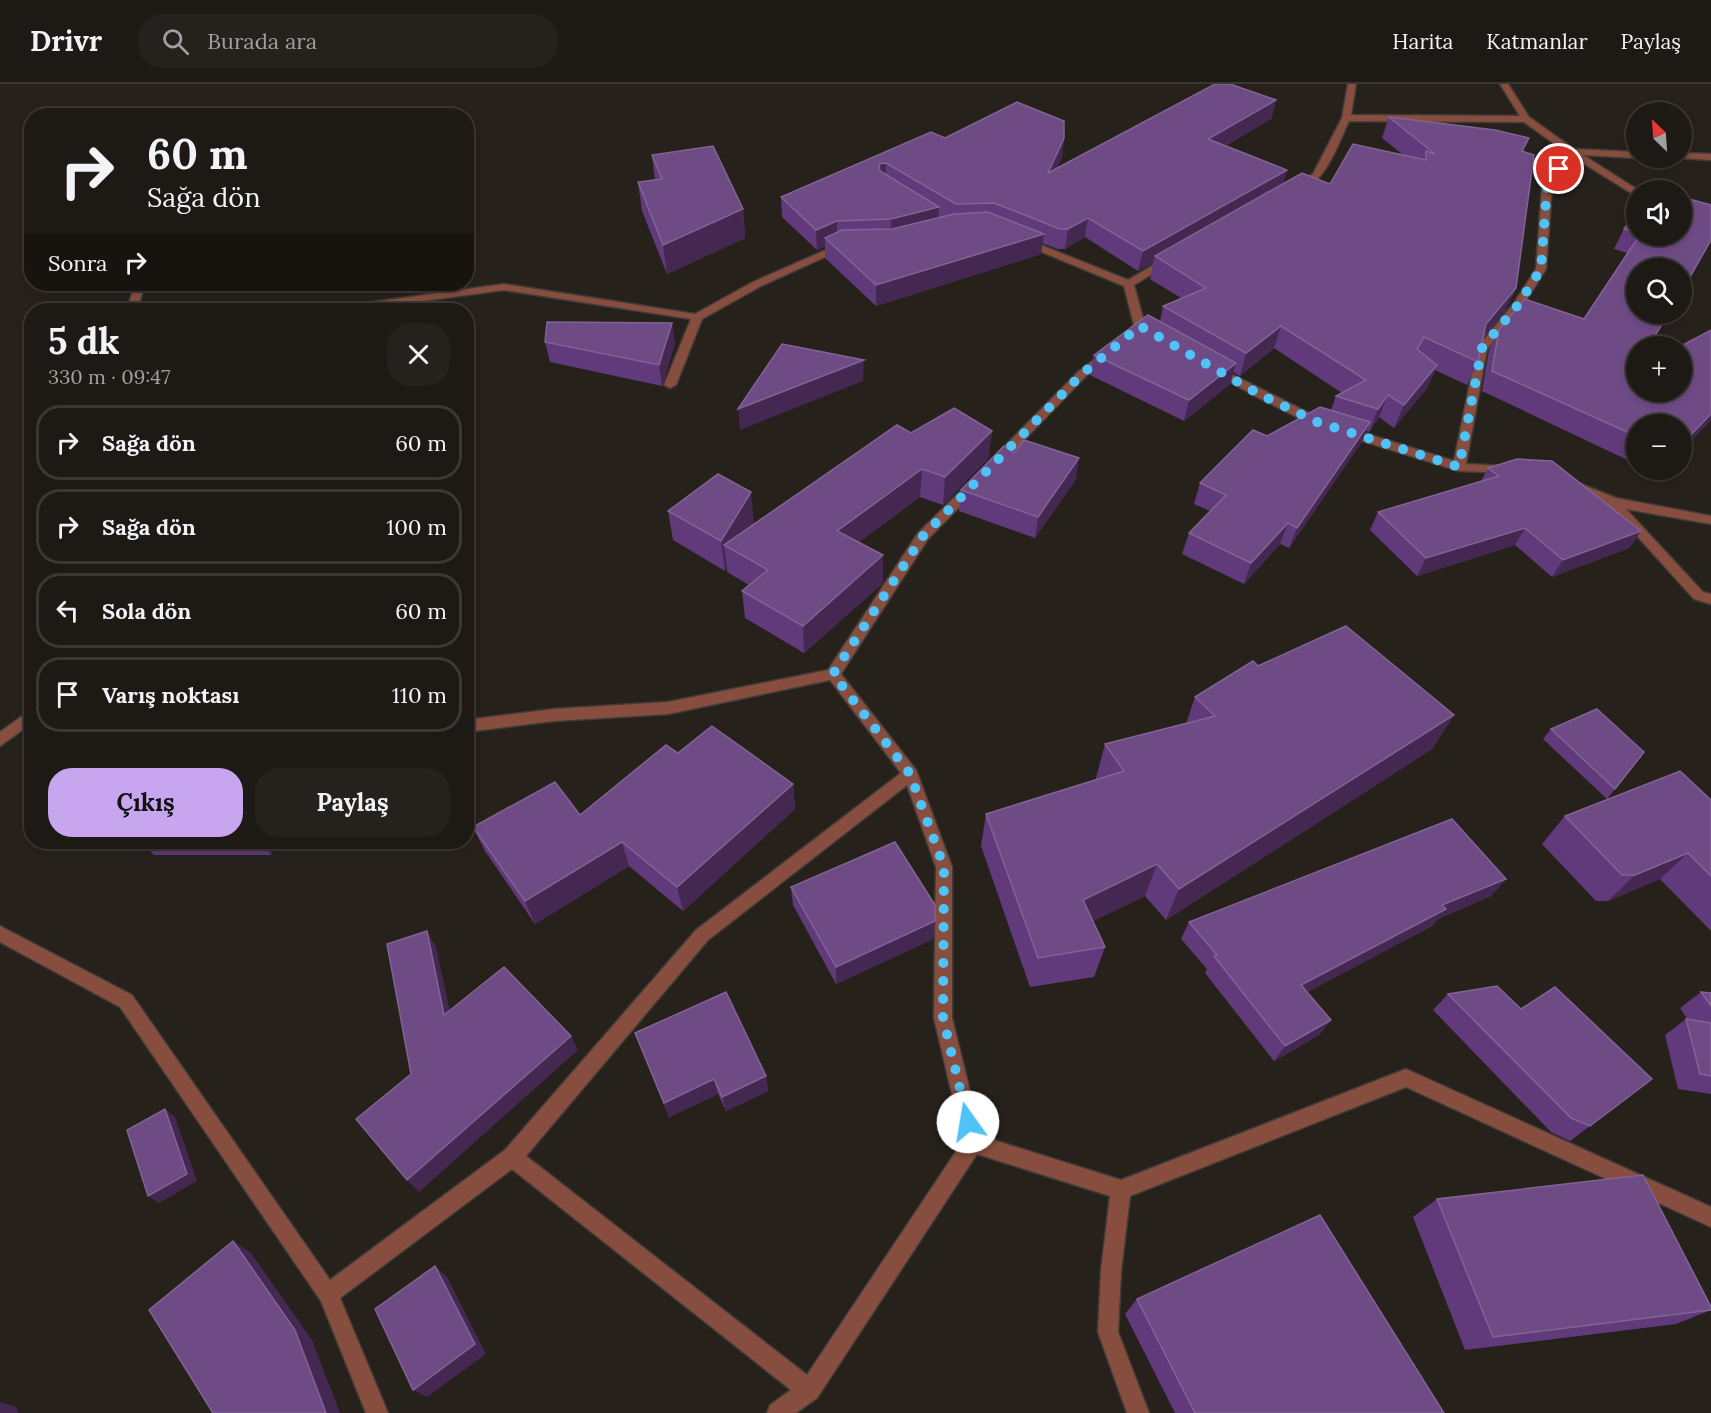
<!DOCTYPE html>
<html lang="tr">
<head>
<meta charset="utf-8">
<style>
	:root { --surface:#1d1915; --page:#25221e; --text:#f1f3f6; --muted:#a0a0a0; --line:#3b3834; --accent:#c7a6ef }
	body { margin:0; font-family:Lora,serif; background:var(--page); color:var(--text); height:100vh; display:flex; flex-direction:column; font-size:22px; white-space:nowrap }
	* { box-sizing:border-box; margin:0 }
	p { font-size:20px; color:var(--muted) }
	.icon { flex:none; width:33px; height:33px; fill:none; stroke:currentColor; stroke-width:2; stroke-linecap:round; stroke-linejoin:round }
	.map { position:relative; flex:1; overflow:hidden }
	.details { position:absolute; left:24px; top:219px; width:450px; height:546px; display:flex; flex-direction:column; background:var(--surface); border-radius:24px; box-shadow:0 3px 9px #0003,0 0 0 2px var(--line) }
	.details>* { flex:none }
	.hud { position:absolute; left:24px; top:24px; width:450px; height:183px; border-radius:24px; box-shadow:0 3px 9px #0003,0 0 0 2px var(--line); background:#1d1915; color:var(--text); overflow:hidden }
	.needle { width:39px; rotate:335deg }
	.buttons { position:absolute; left:1626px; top:18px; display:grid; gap:12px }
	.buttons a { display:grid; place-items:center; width:66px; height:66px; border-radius:50%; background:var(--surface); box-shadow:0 3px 9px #0003,0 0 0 2px var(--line); font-size:30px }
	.pin { position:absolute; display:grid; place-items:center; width:51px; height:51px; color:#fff; margin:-26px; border:3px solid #fff; border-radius:50%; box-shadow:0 2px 6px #0007 }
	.me { position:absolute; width:66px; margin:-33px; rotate:347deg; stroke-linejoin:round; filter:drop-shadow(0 0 4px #0008) }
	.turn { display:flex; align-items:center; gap:21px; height:126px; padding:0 24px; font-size:27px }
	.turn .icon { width:78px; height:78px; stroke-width:2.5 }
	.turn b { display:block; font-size:42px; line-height:51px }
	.then { display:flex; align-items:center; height:57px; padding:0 24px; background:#0003; gap:12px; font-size:22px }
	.round { display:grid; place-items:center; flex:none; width:63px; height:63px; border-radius:24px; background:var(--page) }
	.headline { display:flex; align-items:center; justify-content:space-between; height:102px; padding:0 24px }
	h1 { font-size:36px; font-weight:700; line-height:45px }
	.primary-button { display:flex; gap:12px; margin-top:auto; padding:12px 24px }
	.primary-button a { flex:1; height:69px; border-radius:24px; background:var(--accent); color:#111; font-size:24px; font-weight:700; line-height:69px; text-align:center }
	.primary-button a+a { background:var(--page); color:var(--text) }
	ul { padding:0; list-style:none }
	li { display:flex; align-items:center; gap:18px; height:75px; margin:0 12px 9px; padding:0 12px; border:3px solid var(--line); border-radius:24px }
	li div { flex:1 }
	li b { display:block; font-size:22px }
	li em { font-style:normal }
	header { display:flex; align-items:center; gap:36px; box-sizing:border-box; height:84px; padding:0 30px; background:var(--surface); border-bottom:2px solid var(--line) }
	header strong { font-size:28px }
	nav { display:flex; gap:33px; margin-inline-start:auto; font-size:21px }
	.search { width:420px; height:54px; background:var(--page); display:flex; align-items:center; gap:15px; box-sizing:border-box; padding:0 21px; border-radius:24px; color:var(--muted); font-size:22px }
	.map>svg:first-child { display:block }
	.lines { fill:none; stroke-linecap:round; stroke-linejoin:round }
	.minor-casing { stroke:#413c37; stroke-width:3 }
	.minor { fill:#874e3f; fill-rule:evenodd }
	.wall { fill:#613a7b }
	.shaded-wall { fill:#442851 }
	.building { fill:#6f4b86; stroke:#816394; stroke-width:1.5 }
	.route { stroke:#4fc3f7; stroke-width:10; stroke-dasharray:0 18 }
</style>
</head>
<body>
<header>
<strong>Drivr</strong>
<div class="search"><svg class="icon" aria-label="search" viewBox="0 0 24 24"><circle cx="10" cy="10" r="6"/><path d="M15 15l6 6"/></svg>Burada ara</div>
<nav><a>Harita</a><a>Katmanlar</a><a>Paylaş</a></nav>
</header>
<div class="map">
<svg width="1711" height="1329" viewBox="0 0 1711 1329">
	<rect width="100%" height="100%" fill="#27211c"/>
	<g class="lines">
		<g class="minor-casing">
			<g id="minor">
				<path d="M1348 0H1356L1351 31 1520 32 1500 0H1508L1529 33 1574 65 1636 68V74L1583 71 1638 106 1636 112 1573 73 1552 102 1546 185 1522 223 1487 265 1466 380 1507 382 1511 383V389L1459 387 1340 350 1338 347 1340 344H1348L1454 377 1477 264 1514 219 1536 185 1542 102 1567 69 1524 38 1349 37C1339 57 1323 108 1295 105V101L1313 90 1342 34Z"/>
				<path d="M1682 69 1711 70V76L1679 74H1682Z"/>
				<path d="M1020 155H1026L1128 196 1164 175 1173 177 1134 201 1145 242 1128 255 1123 252 1134 241 1124 202 1020 159Z"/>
				<path d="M844 158 849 161 847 163 761 202 702 235 676 301 670 304 664 301 691 235 504 206 356 226H332L337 223 504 200 695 230 753 198Z"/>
				<path d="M135 200H145L137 226H127Z"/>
				<path d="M1107 266 1112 269 1111 271 1086 292 1000 381H992V375L1078 288Z"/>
				<path d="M1215 282 1325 337 1327 340 1325 343H1317L1255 312 1211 287 1209 285Z"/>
				<path d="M973 398 977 399V405L928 455 841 590 916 686 952 783V934L981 1052 1121 1096 1406 985 1711 1123V1143L1406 1003 1130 1112 1121 1187 1118 1248 1149 1329H1127L1098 1248 1101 1187 1110 1112 977 1070 817 1314 796 1329H767L770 1321 791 1306 512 1085 340 1214 388 1329H366L321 1217 120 923 0 858V842L132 911 330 1196 505 1066 696 846 901 689 830 596 668 630 554 637 466 648V636L554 625 668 618 828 586 918 449 969 399ZM907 701 936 783 934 934 963 1057 807 1291 526 1072 708 856Z"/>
				<path d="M1576 398 1616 414 1711 432V440L1626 425 1703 508 1711 510V520L1694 515 1609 421 1572 405V399Z"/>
				<path d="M32 625V639L0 662V648Z"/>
			</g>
		</g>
		<use href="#minor" class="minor"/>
	</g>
	<g class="wall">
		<path d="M1276 16 1271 35 1225 62 1283 100H1330L1402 70 1382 54 1389 33 1529 54 1523 67 1516 204 1505 227 1484 253 1478 278 1467 301 1435 286 1427 304 1394 344 1379 333 1369 348 1366 347 1361 359 1289 464 1280 460 1244 500 1182 470 1189 449 1210 427 1194 420 1200 399 1267 352 1331 326 1336 312 1342 309 1274 264 1240 292 1233 288 1230 300 1184 337 1090 291 1094 271 1160 237 1163 222 1181 214 1150 195 1153 179 1138 187 1085 153 1065 165H1058L1042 159 1041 170 876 222 825 174V162L817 166 782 133 781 113 945 54H1064L1062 73 1056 85Z"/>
		<path d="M652 71 743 125 745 154 667 190 642 127 638 98 655 96Z"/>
		<path d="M1636 127V152H1682L1634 289 1711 246V336L1682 366V340H1636V380L1482 307 1489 266 1499 245 1584 235 1627 169 1614 165 1624 145Z"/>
		<path d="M545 258 675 259 662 302 550 278Z"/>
		<path d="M992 347 988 375 943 421 920 413 859 458 883 499 804 569 745 534 742 507 749 501 727 488V483L725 487 673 456 668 427 754 438 751 442 911 349Z"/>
		<path d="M1014 369 1076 395 1035 454 959 427 961 406Z"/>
		<path d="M1488 384 1641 447 1629 464 1552 493 1515 461 1417 492 1370 446 1378 428 1481 397Z"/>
		<path d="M1649 386H1663L1659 390Z"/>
		<path d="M1258 582 1454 631 1432 665 1166 836 1145 812 1093 837 1105 863 1094 893 1030 903 981 762 986 730 1097 696 1096 694 1105 660 1186 640 1195 613Z"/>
		<path d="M1551 645 1615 705 1607 715 1543 655Z"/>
		<path d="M678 669 793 700 795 725 683 827 629 782 535 840 485 767 473 743 580 731Z"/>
		<path d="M1711 716V847L1660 795 1608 817H1596L1542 760 1565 732Z"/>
		<path d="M142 758H276L271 771H154Z"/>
		<path d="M1506 795 1491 812 1438 835 1432 842 1307 908 1331 936 1319 951 1274 977 1205 889 1207 885 1181 855 1189 838Z"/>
		<path d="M791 803 935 837 933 855 836 900 793 821Z"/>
		<path d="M1701 908 1711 909V1010L1678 1005 1665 951 1686 935 1688 936 1680 924Z"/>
		<path d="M1448 910 1590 1042 1570 1057 1551 1048 1433 926Z"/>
		<path d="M635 949 766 992 768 1007 726 1027 718 1010 669 1033Z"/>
		<path d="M1437 1115 1711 1226 1676 1240 1465 1266 1413 1133Z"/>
		<path d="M1137 1215 1444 1329H1175L1125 1230Z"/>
	</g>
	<g class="shaded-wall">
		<path d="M1276 16 1271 35 1203 74 1208 55Z"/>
		<path d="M1064 54 1062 73 1045 109 1048 89Z"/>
		<path d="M886 79 885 98 879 100V80Z"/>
		<path d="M1287 86 1282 105 1155 172 1153 179 1138 187 1143 167Z"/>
		<path d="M939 123 938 143 891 155V135Z"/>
		<path d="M743 125 745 154 667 190 663 161Z"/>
		<path d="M1088 134 1085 153 1065 165 1068 145Z"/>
		<path d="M837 137V157L825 154V162L817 166 816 146Z"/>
		<path d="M1044 150 1041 170 876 222V201Z"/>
		<path d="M1516 204 1505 227 1475 263 1486 240Z"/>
		<path d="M672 239 675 259 662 302 659 281Z"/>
		<path d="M1281 242 1274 264 1240 292 1246 269Z"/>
		<path d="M864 276 863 297 740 346 738 325Z"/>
		<path d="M1236 279 1230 300 1184 337 1189 316Z"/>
		<path d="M1437 281 1427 304 1394 344 1404 321Z"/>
		<path d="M1388 311 1379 333 1369 348 1378 325Z"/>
		<path d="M1711 330V336L1682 366V360Z"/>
		<path d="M1370 338 1361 359 1289 464 1297 444Z"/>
		<path d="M992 347 988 375 943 421 945 393Z"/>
		<path d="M1079 374 1076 395 1035 454 1038 433Z"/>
		<path d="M922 385 920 413 838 474 837 447Z"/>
		<path d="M751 408 754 438 736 468 724 461 727 483 725 487 721 457Z"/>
		<path d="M1288 439 1280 460 1244 500 1251 479Z"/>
		<path d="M1525 444 1515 461 1417 492 1426 474Z"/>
		<path d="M1641 447 1629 464 1552 493 1563 476Z"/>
		<path d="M883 471V499L804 569 803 542Z"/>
		<path d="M1454 631 1432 665 1166 836 1179 805Z"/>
		<path d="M793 700 795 725 683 827 677 803Z"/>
		<path d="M261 758H276L271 771Z"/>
		<path d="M622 758 629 782 535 840 525 817Z"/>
		<path d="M1688 769 1660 795 1608 817 1635 791Z"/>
		<path d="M1157 780 1145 812 1073 847 1083 816Z"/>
		<path d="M1506 795 1491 812 1438 835 1432 842 1291 917 1301 901 1442 821Z"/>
		<path d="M935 837 933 855 836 900V883Z"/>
		<path d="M427 847 436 863 454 946 444 931Z"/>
		<path d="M1331 936 1319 951 1274 977 1285 962Z"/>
		<path d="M571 952 578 966 419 1108 407 1096Z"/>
		<path d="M766 992 768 1007 726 1027 722 1013Z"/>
		<path d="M714 995 718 1010 669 1033 664 1019Z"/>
		<path d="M165 1025 175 1033 197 1097 159 1119 148 1112Z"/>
		<path d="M233 1157 251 1169 312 1256 340 1329H326Z"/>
		<path d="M435 1182 447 1193 486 1270 427 1313 413 1306Z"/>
		<path d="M0 1318 16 1323 19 1329H0Z"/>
	</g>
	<g class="building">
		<path d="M1215 0H1230L1276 16 1208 55 1287 86 1143 167 1088 134 1068 145H1060L994 119 956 120 886 79 879 80 880 87 939 123 891 135 837 137 816 146 781 113 931 48 945 54 1017 18 1064 37V54L1048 89Z"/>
		<path d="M1389 33 1495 46 1529 54 1522 67 1534 71 1516 204 1486 240 1478 278 1424 253 1417 265 1437 281 1404 321 1388 311 1378 325 1336 312 1366 296 1281 242 1246 269 1163 222 1206 204 1155 172 1302 89 1330 100 1353 60 1426 76V67L1435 70Z"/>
		<path d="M713 62 743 125 663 161 638 98 662 95 652 71Z"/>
		<path d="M1682 113 1711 121V156L1682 207V184H1636V230H1668L1649 262H1636V285L1634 289 1636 288V308H1682L1681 262 1711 246V330L1682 360V340H1636V352L1492 287 1499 245 1525 215 1584 235 1639 152H1682Z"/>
		<path d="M1636 127V148L1624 145Z"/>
		<path d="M988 128 1044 150 876 201 825 154 842 146 892 145 954 130Z"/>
		<path d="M1148 231 1236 279 1189 316 1094 271Z"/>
		<path d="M547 238 672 239 659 281 545 258Z"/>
		<path d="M782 260 864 276 738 325Z"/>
		<path d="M1320 323 1370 338 1297 444 1288 439 1251 479 1189 449 1226 411 1200 399 1253 346 1267 352Z"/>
		<path d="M954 324 992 347 945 393 922 385 837 447 883 471 803 542 742 507 768 486 724 461 897 341 911 349Z"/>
		<path d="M1024 356 1079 374 1038 433 961 406 1004 362 1014 369Z"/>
		<path d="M1517 375 1552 377 1641 447 1563 476 1525 444 1426 474 1378 428 1499 392 1488 384Z"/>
		<path d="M718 390 751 408 721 457 668 427Z"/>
		<path d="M1346 542 1454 631 1179 805 1157 780 1083 816 1105 863 1038 874 986 730 1124 687 1105 660 1215 632 1195 613 1253 577 1258 582Z"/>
		<path d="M1597 625 1644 668 1615 705 1551 645Z"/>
		<path d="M712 642 793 700 677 803 622 758 525 817 473 743 555 698 580 731 666 661 678 669Z"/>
		<path d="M1680 687 1711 716V792L1688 769 1635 791H1622L1565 732Z"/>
		<path d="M1452 735 1506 795 1442 821 1446 825 1301 901 1331 936 1285 962 1214 872 1217 871 1189 838Z"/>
		<path d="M895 758 935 821V837L836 883 791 803Z"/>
		<path d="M427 847 444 931 504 883 571 952 407 1096 356 1035 411 990 387 860Z"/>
		<path d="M1497 902 1521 925 1555 903 1652 995 1590 1042 1571 1034 1448 910Z"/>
		<path d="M726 908 766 992 722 1013 714 995 664 1019 635 949Z"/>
		<path d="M1701 908 1711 909V922Z"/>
		<path d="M1686 935 1711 939V992L1700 990Z"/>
		<path d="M165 1025 187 1090 148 1112 127 1046Z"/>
		<path d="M1643 1091 1711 1223V1226L1493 1253 1437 1115Z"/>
		<path d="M1320 1131 1444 1329H1195L1137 1215Z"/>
		<path d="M233 1157 295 1246 326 1329H213L149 1226Z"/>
		<path d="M435 1182 475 1260 413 1306 375 1225Z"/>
	</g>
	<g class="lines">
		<path class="route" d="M968 1038 943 934 944 783 910 690 833 590 923 452 1082 290 1140 242 1259 310 1317 338 1459 383 1482 264 1518 221 1541 185 1547 102 1559 85"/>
	</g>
</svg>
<div class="buttons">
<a><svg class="needle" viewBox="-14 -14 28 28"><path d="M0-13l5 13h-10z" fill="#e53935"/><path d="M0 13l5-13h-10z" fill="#a0a0a0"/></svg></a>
<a><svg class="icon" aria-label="sound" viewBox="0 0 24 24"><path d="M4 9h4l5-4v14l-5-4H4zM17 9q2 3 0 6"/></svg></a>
<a><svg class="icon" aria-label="search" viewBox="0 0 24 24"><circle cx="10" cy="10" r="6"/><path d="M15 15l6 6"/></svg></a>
<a>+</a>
<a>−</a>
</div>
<div class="pin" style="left:1559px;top:85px;background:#d93025"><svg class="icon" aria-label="arrive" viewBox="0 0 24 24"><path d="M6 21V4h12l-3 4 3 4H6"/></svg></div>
<svg class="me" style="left:968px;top:1038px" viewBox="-20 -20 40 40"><circle r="19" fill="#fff"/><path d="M0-13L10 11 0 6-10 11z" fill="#4fc3f7"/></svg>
<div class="hud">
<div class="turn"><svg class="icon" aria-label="right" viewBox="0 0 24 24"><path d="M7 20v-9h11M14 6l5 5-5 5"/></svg><div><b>60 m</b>Sağa dön</div></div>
<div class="then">Sonra<svg class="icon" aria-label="right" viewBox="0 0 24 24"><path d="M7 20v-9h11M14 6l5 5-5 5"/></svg></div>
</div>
<section class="details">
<div class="headline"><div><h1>5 dk</h1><p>330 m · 09:47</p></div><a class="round"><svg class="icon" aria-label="close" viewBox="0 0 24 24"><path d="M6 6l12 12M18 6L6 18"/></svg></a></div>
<ul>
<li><svg class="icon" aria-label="right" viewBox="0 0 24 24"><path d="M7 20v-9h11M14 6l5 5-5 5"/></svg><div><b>Sağa dön</b></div><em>60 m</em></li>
<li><svg class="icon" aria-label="right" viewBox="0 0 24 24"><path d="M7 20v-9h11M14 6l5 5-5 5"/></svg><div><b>Sağa dön</b></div><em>100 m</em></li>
<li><svg class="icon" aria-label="left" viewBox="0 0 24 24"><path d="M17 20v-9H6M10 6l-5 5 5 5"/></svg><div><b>Sola dön</b></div><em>60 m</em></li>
<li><svg class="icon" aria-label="arrive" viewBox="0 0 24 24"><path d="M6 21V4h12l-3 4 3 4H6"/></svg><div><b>Varış noktası</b></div><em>110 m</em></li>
</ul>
<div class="primary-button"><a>Çıkış</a><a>Paylaş</a></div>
</section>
</div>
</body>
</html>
